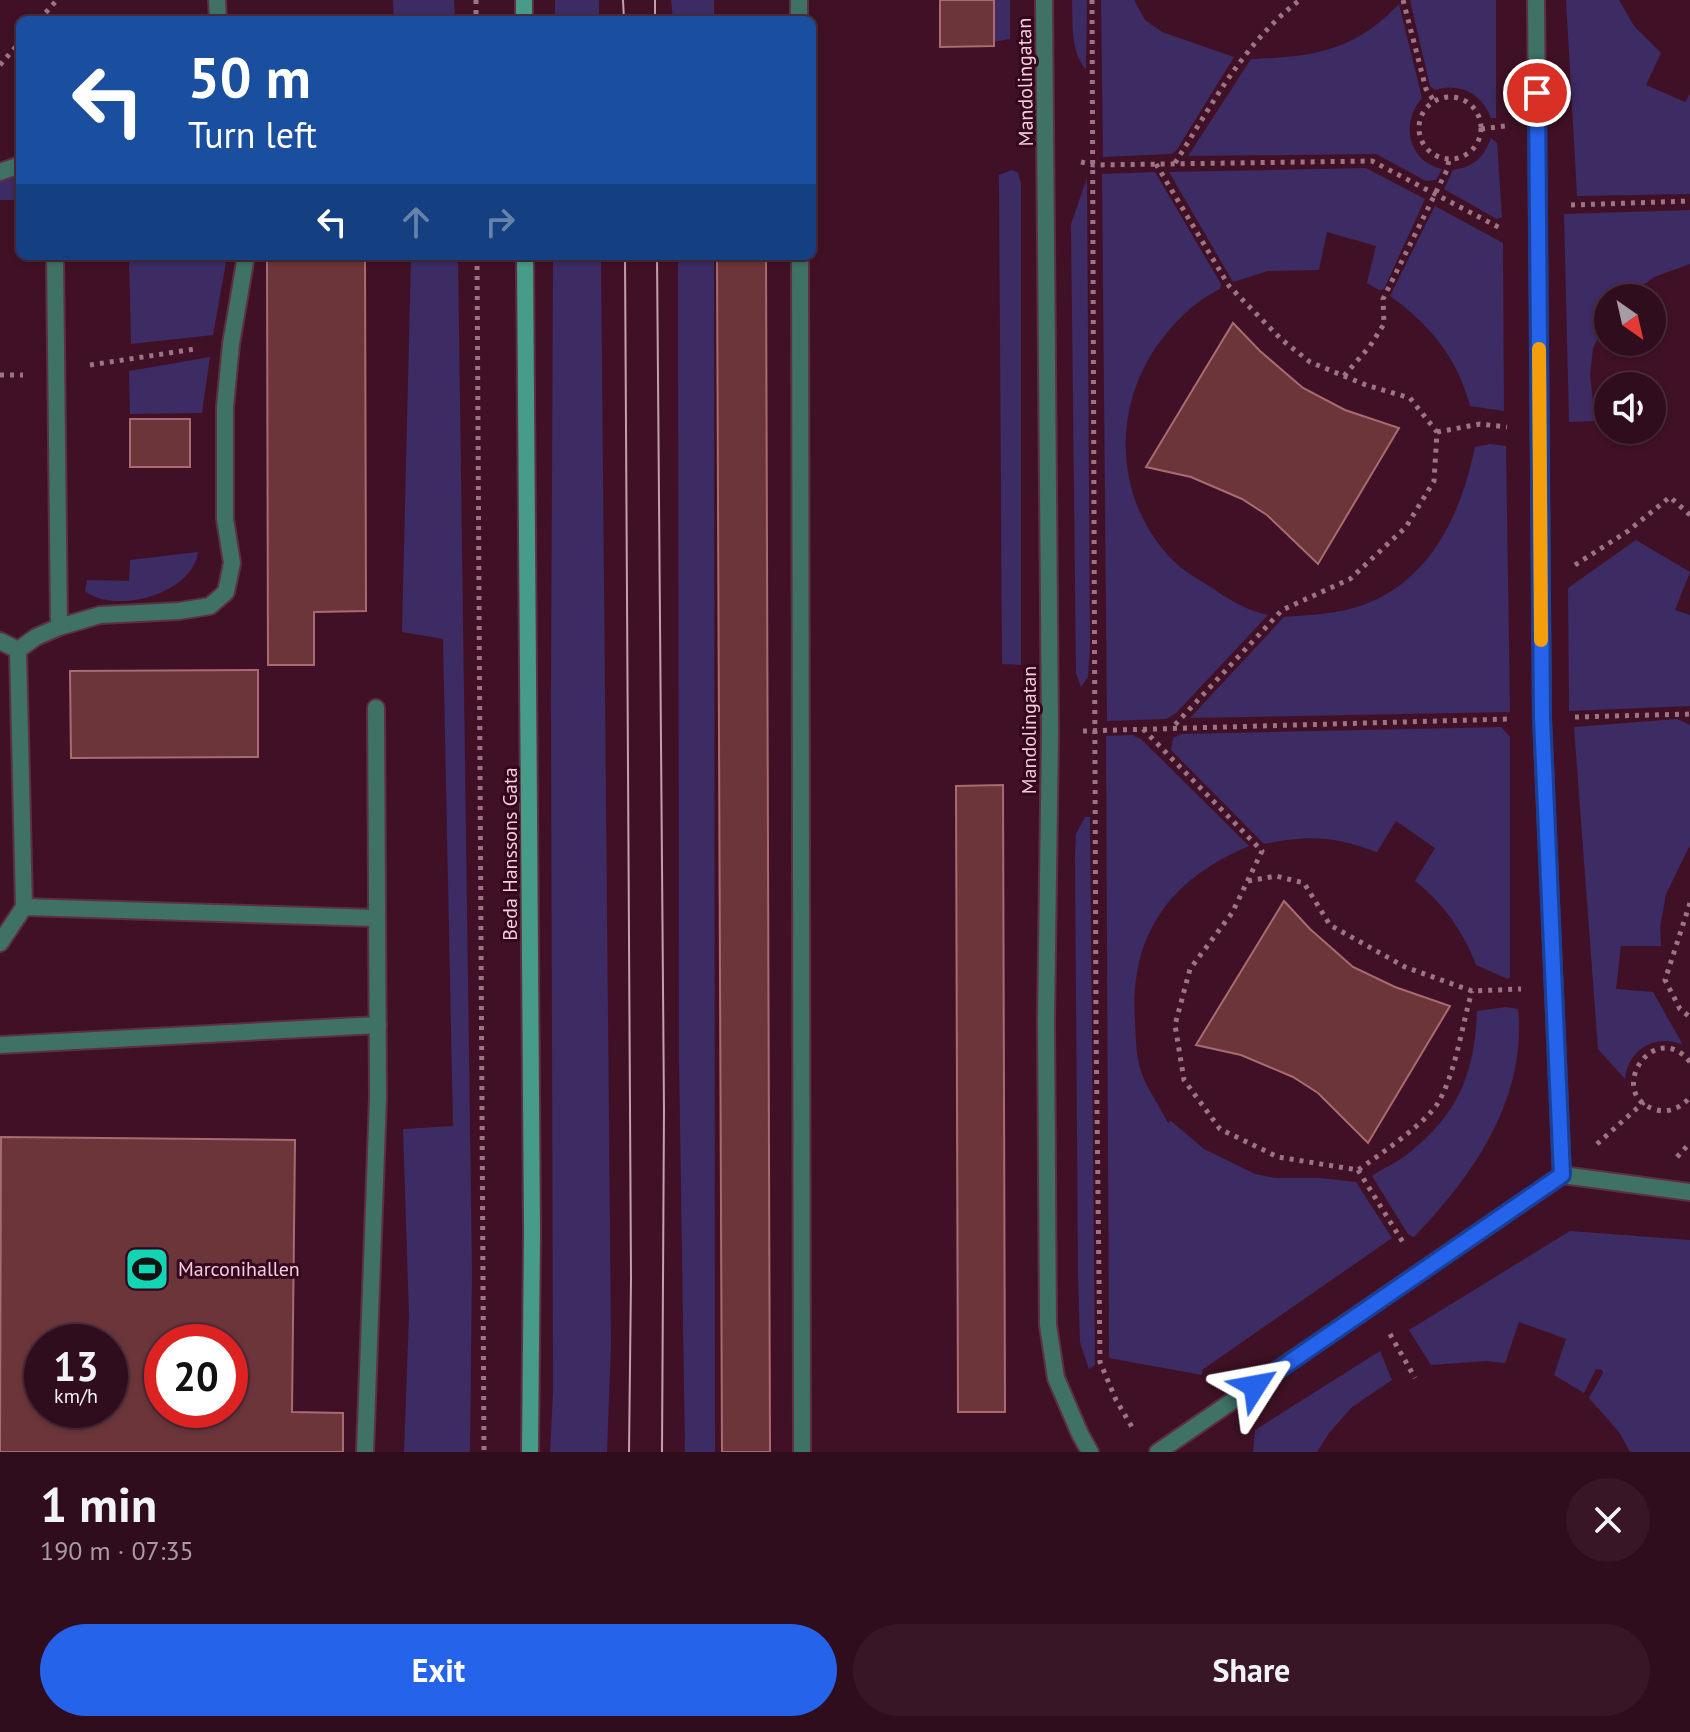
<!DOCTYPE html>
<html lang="en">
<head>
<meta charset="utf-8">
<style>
	:root { --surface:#300d1c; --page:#381625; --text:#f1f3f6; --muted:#a89ca3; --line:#4b2d3b; --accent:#2563eb }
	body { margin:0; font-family:"PT Sans",sans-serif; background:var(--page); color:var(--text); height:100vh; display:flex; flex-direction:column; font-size:30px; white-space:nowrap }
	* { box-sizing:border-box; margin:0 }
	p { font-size:26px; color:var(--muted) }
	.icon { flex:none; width:44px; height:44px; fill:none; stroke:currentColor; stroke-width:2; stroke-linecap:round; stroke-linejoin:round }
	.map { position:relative; height:1452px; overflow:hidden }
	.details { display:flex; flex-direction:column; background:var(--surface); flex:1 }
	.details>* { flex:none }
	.hud { position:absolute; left:16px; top:16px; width:800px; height:244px; border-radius:12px; box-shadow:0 2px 6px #0004,0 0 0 2px var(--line); background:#1a4fa0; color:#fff; overflow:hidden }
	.needle { width:52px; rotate:146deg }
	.controls { position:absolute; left:1594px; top:284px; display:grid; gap:16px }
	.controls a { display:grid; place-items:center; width:72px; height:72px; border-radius:50%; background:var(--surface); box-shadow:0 2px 6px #0004,0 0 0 2px var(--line); font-size:40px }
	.speed { position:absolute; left:24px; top:1324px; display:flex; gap:16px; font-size:40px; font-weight:700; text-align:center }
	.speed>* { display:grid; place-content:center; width:104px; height:104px; border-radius:50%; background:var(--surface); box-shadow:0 2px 6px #0004,0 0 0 2px var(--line); line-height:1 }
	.speed small { font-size:20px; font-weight:400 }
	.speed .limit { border:12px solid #d22; background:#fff; color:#111 }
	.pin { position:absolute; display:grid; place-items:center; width:68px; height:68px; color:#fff; margin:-34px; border:4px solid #fff; border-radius:50%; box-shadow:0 2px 8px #0007 }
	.me { position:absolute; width:88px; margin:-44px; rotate:56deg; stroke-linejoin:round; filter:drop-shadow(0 0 6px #0008) }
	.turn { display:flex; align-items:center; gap:28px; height:168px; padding:0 40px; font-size:36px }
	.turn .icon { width:104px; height:104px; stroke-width:2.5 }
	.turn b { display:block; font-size:56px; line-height:68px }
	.lanes { display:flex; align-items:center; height:76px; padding:0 40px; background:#0003; justify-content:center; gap:40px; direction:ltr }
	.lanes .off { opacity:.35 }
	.round { display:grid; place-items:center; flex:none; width:84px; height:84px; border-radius:42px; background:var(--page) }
	.overview { display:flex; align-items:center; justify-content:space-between; height:136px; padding:0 40px }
	h1 { font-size:48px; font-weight:700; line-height:60px }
	.cta { display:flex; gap:16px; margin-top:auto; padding:16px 40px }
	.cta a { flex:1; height:92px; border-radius:48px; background:var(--accent); color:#fff; font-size:32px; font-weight:700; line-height:92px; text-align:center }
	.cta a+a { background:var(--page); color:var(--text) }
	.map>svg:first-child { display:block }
	.green { fill:#3d2b63 }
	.building { fill:#6b3539; stroke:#a86c70; stroke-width:2; fill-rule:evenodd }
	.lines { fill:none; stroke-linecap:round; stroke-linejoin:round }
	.lane-casing { stroke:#5c2f43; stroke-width:20 }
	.street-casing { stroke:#5c2f43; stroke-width:20 }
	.secondary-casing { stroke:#5c2f43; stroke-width:20 }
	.path { stroke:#9c7484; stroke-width:5; stroke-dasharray:4 6; stroke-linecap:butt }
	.lane { stroke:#3f7165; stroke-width:16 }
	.street { stroke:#3f7165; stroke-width:16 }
	.secondary { stroke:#479c89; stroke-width:16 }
	.tram { stroke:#c49fad; stroke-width:2 }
	.route-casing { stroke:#184099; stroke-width:20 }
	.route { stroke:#2563eb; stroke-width:14 }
	.slow { stroke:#f59e0b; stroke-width:14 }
	.labels { text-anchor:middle; stroke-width:6; stroke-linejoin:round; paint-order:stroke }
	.street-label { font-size:20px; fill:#f0cfda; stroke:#35061d }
	.poi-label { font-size:20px; fill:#f0cfda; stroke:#35061d; text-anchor:start }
</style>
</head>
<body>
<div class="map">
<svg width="1690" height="1452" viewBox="0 0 1690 1452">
	<rect width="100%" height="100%" fill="#401126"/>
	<g class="green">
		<path d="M393 0H454L455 20H394Z"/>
		<rect x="555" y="0" width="44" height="20"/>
		<path d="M671 0H714V20H673Z"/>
		<path d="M992 0H1010V39L993 42Z"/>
		<path d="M1072 0H1087L1086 70C1070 49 1073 25 1072 0Z"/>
		<path d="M1101 0H1134L1145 20 1162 32 1234 57 1176 151 1171 154 1103 157Z"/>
		<path d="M1410 0H1496V118H1491C1482 93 1459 82 1435 90L1430 86Z"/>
		<path d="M1566 0H1619L1634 26 1661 53 1646 85 1685 102 1690 94V194L1577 196Z"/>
		<path d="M1399 4 1422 98C1400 123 1408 161 1442 169L1436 180 1426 181 1376 154 1188 156 1251 59C1313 57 1355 51 1399 4Z"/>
		<path d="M1491 138 1497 143 1502 217 1497 219 1444 189 1453 170C1473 167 1484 158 1491 138Z"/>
		<path d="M1366 168 1425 199 1384 289 1379 290 1367 283 1376 246 1327 232 1319 270 1268 271 1233 282 1169 172Z"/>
		<path d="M1012 170 1018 173 1021 183V665L1002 664 999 175Z"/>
		<path d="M20 172V200H0V179Z"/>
		<path d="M1155 172 1221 284 1220 289C1192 303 1172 324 1154 350 1113 413 1116 495 1166 553 1177 567 1194 577 1209 586 1228 599 1245 610 1268 615L1176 713 1166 719 1107 721 1102 174Z"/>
		<path d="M1087 178 1090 646 1088 677 1081 687 1076 673 1071 224Z"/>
		<path d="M1435 206 1503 243 1504 411 1470 406C1458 359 1430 324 1390 296Z"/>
		<path d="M1690 210V264L1654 277 1626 298H1608V317L1593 348 1590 375 1595 421 1569 422 1564 214Z"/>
		<path d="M129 256 227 257 213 335 131 344Z"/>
		<path d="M411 256H458L472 1272 470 1452H404L409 1315 403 1129 453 1126 443 639 402 632Z"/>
		<path d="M553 256H601L611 1344 607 1452H550L553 1392 551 696Z"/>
		<path d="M678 256H714L715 1452H685L679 1056Z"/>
		<path d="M210 357 202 413 130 414 129 371Z"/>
		<path d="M1490 444 1506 446 1510 712 1190 718 1284 617C1310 615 1338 614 1363 605 1432 580 1461 513 1475 447Z"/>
		<path d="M1636 540 1690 572 1675 610 1690 615V706L1569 711 1568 588Z"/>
		<path d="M198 552C193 594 115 615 85 591L87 580 129 581 130 560Z"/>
		<path d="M1677 719 1690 725V845L1666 894 1660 927 1661 946H1621L1616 989 1653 992 1683 1045C1656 1033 1628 1049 1625 1079L1598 1049 1574 727Z"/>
		<path d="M1501 727 1510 737V977L1508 979 1476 965C1464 932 1442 902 1415 881L1435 848 1396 821 1377 852C1332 836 1310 835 1264 844L1171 750 1173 738 1182 734Z"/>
		<path d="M1132 735 1141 739 1249 846C1168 880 1129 936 1135 1024 1136 1040 1136 1059 1142 1074 1148 1090 1160 1107 1168 1123L1171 1121 1204 1149 1255 1174 1275 1178H1319L1356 1182 1392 1238 1202 1370V1375L1109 1358 1106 736Z"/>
		<path d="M1085 817H1090V822L1095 1365 1089 1369 1080 1342 1078 1277 1075 855 1076 834Z"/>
		<path d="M1506 1007 1518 1009C1527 1099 1473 1176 1414 1237L1408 1234 1372 1176C1384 1168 1398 1162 1409 1153 1458 1114 1475 1073 1477 1011Z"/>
		<path d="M1570 1231 1690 1240V1452H1630L1619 1432 1589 1398 1603 1373 1602 1370 1596 1369 1584 1393 1554 1375 1566 1339 1519 1322 1505 1363 1486 1361 1431 1365 1409 1330Z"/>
		<path d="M1380 1351 1392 1380 1352 1407 1329 1433 1317 1452H1253L1255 1430Z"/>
	</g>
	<g class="building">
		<path d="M940 0H994V46L940 47Z"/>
		<path d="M717 256H766L770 1452H722Z"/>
		<path d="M365 259 366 611 314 612V665H268L267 260Z"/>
		<path d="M1233 323 1260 351 1303 388 1345 410 1399 428 1318 564 1267 515 1242 499 1191 477 1146 467Z"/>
		<rect x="130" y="419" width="60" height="48"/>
		<path d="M258 670V757L71 758 70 671Z"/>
		<path d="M1003 785 1005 1412H958L956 786Z"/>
		<path d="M1284 901 1310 929 1353 967 1395 987 1450 1006 1368 1143 1318 1093 1293 1077 1241 1055 1196 1045Z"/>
		<path d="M1 1137 295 1140 292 1412 343 1413V1452H0ZM42 1342H110V1410H42ZM162 1342H230V1410H162Z"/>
	</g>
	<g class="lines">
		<g class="lane-casing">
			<g id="lane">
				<path d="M217 0 218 20"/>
				<path d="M799 0V20"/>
				<path d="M0 172 20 165"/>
				<path d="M55 256 59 627"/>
				<path d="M800 256 802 1452"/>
				<path d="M0 641 18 650 36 637 59 627 100 615 179 611 210 606 226 592 232 563 225 519V407L231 344 246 256"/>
				<path d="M24 907 376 918"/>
				<path d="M0 943 24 907 18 650"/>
				<path d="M0 1045 378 1025"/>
				<path d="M1562 1175 1690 1192"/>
				<path d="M365 1452 378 1098 376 708"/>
				<path d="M1158 1452 1562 1175 1542 718 1536 0"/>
			</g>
		</g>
		<g class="street-casing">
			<path id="street" d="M1044 0 1050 733 1046 1021 1048 1325 1056 1378 1080 1434 1090 1452"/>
		</g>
		<g class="secondary-casing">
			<g id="secondary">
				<path d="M524 0V20"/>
				<path d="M525 256 532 1234 530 1452"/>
			</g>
		</g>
		<g class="path">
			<path d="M476 0V20"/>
			<path d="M1092 0 1096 1027 1100 1362 1116 1400 1132 1427"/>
			<path d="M1403 0 1426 89 1434 101"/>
			<path d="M39 20 57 0"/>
			<path d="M0 65 20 42"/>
			<circle cx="1450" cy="128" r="31"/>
			<path d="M1481 129 1505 126"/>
			<path d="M1081 162 1094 165 1372 161 1502 229"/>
			<path d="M1175 163C1212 105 1244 42 1300 0"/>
			<path d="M1156 164 1229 286 1281 339 1310 362 1366 385 1410 398 1437 432 1434 481 1406 527 1350 579 1282 610 1171 729"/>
			<path d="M1571 205 1690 201"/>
			<path d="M477 256 484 1452"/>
			<path d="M90 365 195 349"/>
			<path d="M0 375H23"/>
			<path d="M1344 376 1370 346 1384 324 1383 299 1447 170 1449 159"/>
			<path d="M1437 432 1480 424 1507 427"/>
			<path d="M1575 565 1628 531 1670 497 1690 515"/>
			<path d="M1575 717 1690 714"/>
			<path d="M1143 729 1262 851 1232 913 1190 969 1175 1025 1184 1080 1220 1129 1278 1157 1358 1170C1379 1155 1425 1124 1438 1103 1456 1072 1462 1025 1472 991"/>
			<path d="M1083 731 1509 719"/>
			<path d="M1248 881 1276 876 1304 883 1330 925 1405 967 1472 991 1521 989"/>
			<path d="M1690 903 1665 980 1680 1009 1690 1017"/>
			<path d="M1690 1062C1654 1016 1603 1096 1657 1110 1670 1113 1682 1107 1690 1097"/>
			<path d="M1597 1144 1644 1102"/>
			<path d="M1677 1157 1690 1143"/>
			<path d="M1358 1170 1404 1244"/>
			<path d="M1390 1334 1415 1378"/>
		</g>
		<use href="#lane" class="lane"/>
		<use href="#street" class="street"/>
		<use href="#secondary" class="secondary"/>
		<g class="tram">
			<path d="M623 0 624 20"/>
			<path d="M655 0V20"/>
			<path d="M625 256 631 1279 629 1452"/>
			<path d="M657 256 664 1109 662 1452"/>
		</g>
	</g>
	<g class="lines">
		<g class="route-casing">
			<path id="route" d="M1255 1386 1562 1175 1542 718 1537 93"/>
		</g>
		<use href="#route" class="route"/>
		<path class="slow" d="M1539 349 1541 640"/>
	</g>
	<defs>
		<g id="stadium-square" transform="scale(2.3)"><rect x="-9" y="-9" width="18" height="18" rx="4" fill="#12d5b4" stroke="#35061d"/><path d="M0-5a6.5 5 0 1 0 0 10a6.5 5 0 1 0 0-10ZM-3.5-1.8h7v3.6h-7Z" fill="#111"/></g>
	</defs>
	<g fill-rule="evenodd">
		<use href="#stadium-square" x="147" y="1269"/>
	</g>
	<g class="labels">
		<g class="street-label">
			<text transform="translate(1025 82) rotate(-91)" y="7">Mandolingatan</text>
			<text transform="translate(1029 730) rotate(-90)" y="7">Mandolingatan</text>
			<text transform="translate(510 854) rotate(-90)" y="7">Beda Hanssons Gata</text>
		</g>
		<g class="poi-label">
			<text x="178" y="1276">Marconihallen</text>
		</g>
	</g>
</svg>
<div class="controls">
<a><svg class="needle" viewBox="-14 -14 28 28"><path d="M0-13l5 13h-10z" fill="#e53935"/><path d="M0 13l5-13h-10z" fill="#a89ca3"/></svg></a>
<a><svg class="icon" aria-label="sound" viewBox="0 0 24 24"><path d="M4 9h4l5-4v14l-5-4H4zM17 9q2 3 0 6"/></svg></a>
</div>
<div class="speed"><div>13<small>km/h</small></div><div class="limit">20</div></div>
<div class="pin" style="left:1537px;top:93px;background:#d93025"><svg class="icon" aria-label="arrive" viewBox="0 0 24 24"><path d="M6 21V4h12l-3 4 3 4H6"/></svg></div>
<svg class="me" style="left:1255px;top:1386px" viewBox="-20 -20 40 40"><path d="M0-17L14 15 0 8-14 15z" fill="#2563eb" stroke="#fff" stroke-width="4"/></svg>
<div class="hud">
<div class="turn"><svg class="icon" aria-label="left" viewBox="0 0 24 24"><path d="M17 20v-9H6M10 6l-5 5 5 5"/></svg><div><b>50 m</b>Turn left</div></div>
<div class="lanes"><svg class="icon" aria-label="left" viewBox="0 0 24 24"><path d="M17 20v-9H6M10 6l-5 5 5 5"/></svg><svg class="icon off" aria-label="ahead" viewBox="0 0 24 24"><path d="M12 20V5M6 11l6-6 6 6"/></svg><svg class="icon off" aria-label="right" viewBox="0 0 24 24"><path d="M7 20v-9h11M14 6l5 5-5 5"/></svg></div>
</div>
</div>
<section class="details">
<div class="overview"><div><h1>1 min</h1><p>190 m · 07:35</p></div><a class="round"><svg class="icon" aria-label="close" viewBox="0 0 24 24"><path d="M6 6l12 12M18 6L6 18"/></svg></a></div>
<div class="cta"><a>Exit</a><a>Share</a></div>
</section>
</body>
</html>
